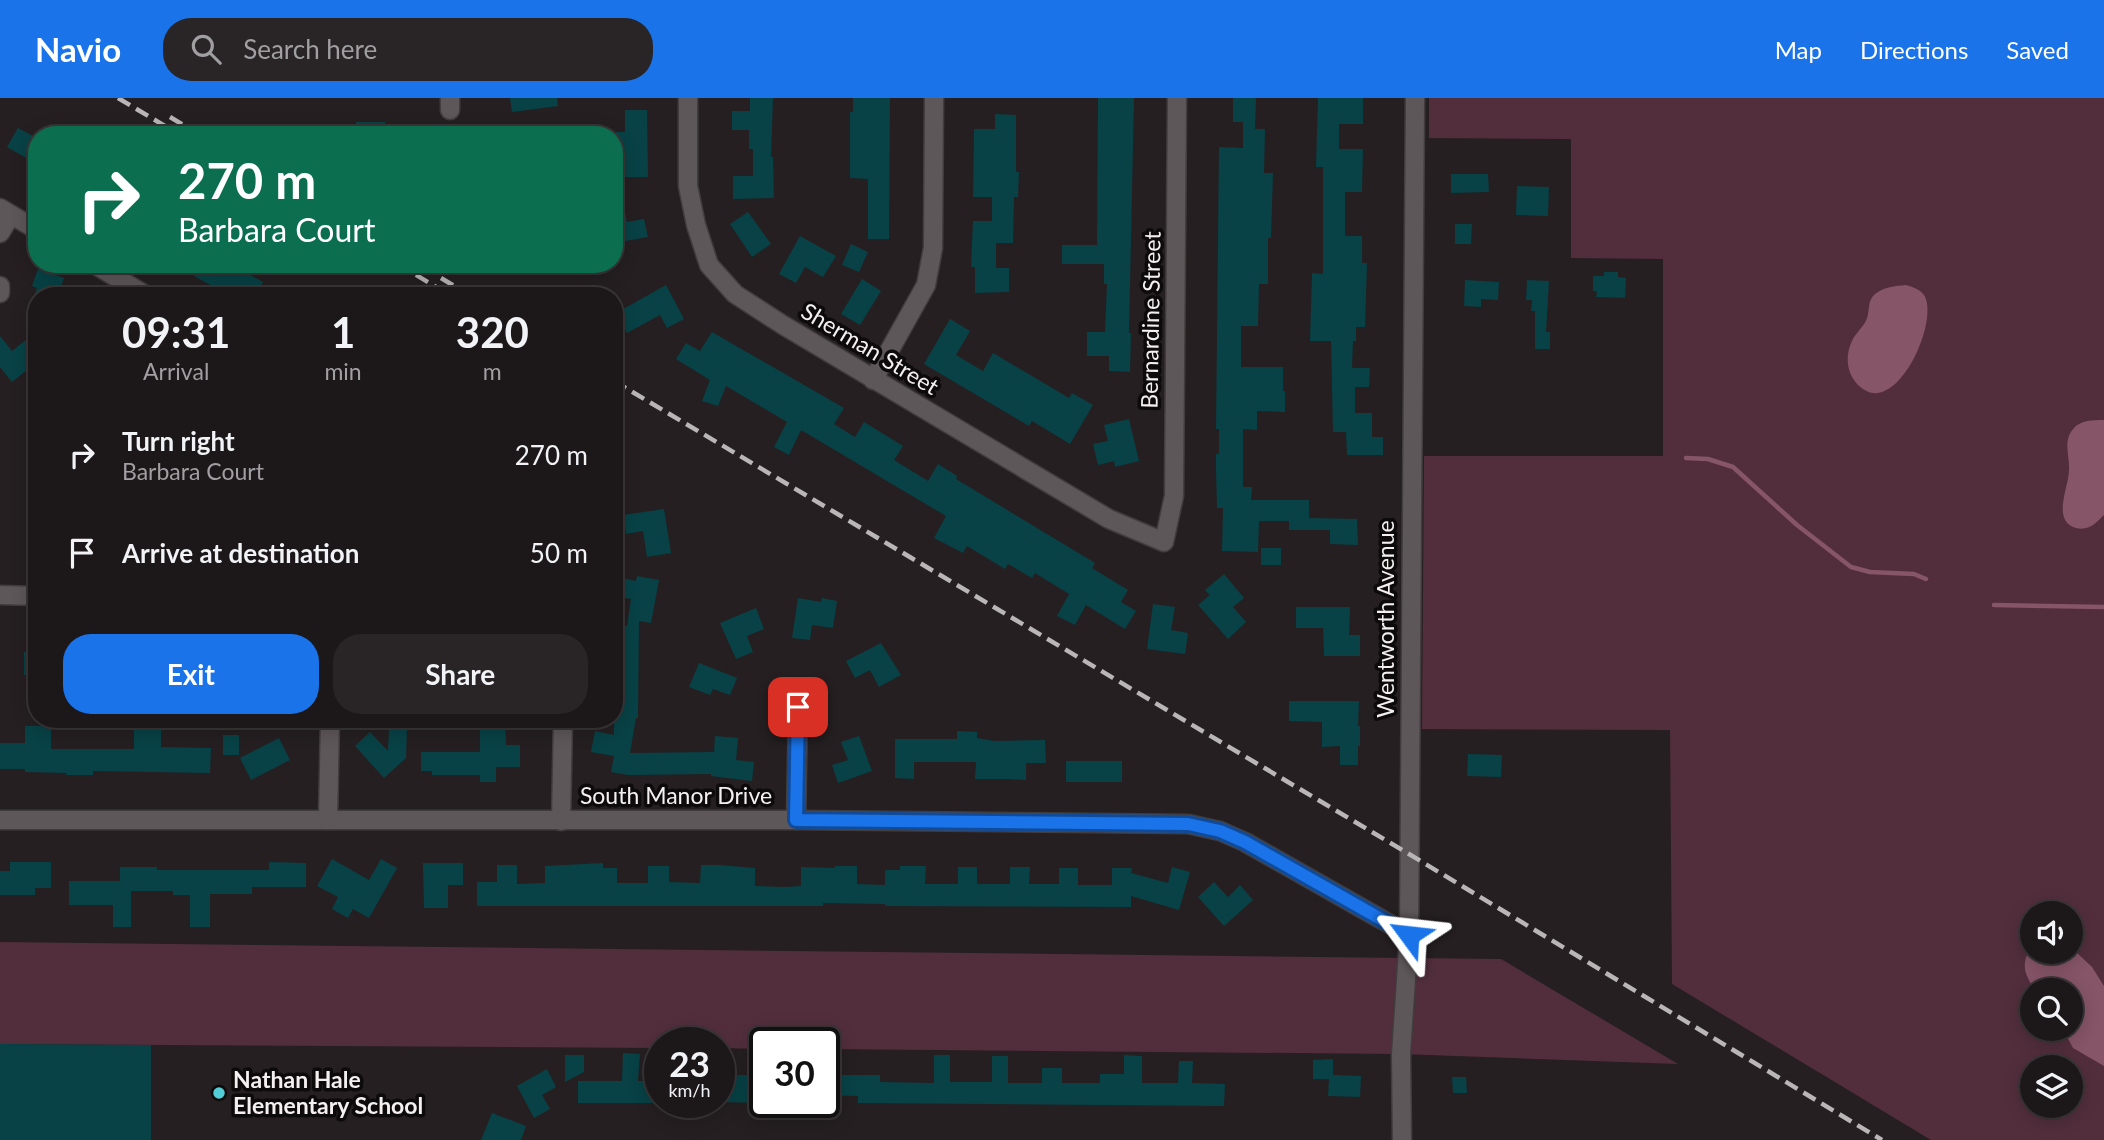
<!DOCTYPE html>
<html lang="en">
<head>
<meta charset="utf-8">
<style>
	:root { --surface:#1c1719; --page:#292426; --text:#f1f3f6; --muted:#a09fa2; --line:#3a3638; --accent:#1a73e8 }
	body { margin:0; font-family:Lato,sans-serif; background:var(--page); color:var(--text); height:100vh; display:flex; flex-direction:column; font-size:26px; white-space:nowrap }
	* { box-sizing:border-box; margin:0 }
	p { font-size:23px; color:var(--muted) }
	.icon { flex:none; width:38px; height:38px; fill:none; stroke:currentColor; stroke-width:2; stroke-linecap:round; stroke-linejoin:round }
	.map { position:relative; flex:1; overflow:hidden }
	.sheet { position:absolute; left:28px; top:189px; width:595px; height:441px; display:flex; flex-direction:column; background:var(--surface); border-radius:28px; box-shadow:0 4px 18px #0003,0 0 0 2px var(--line) }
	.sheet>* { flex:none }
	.guide { position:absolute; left:28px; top:28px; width:595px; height:147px; border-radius:28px; box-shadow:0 4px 18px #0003,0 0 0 2px var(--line); background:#0b6e4f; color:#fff; overflow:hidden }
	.controls { position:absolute; left:2020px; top:803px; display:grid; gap:14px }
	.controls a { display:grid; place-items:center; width:63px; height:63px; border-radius:50%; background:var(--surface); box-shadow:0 4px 18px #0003,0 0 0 2px var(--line); font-size:35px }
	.speed { position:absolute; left:644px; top:929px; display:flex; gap:14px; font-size:35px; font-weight:700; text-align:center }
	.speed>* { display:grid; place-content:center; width:91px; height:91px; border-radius:50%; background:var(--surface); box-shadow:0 4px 18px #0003,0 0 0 2px var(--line); line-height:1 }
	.speed small { font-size:18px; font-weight:400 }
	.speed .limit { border:4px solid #111; border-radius:10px; background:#fff; color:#111 }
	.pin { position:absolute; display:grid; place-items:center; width:60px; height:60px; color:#fff; margin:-30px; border-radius:14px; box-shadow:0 4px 10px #0006 }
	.me { position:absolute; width:77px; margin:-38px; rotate:300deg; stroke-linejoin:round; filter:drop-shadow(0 0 5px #0008) }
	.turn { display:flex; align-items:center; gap:24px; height:147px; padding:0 35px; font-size:32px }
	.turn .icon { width:91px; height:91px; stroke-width:2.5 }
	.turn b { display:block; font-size:49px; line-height:60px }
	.eta { display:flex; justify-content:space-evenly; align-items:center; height:119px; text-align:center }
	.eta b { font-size:42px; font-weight:700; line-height:49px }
	.cta { display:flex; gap:14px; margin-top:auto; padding:14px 35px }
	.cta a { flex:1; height:80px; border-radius:28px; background:var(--accent); color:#fff; font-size:28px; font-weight:700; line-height:80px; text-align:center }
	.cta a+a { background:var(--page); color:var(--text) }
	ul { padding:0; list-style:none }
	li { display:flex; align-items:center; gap:21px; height:98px; padding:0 35px }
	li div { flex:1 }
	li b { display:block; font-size:26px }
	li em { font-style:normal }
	header { display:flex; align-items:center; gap:42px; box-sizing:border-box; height:98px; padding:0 35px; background:var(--accent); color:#fff }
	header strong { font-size:33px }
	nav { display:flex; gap:38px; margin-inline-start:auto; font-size:24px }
	.search { width:490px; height:63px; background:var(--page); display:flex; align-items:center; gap:18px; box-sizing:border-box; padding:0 24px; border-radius:28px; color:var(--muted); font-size:26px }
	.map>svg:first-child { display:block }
	.green { fill:#522e3c; fill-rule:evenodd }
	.water { fill:#865568 }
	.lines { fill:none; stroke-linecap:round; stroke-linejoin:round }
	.stream { stroke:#865568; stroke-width:4.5 }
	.building { fill:#084246 }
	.minor-casing { stroke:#413c3d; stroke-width:21 }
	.minor { stroke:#5e575a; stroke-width:18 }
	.rail { stroke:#bab5b7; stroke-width:4.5; stroke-dasharray:14 7; stroke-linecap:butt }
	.route-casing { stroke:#114b97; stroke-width:18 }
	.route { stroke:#1a73e8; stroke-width:12 }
	.poi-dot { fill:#52ccd5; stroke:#0c0a0a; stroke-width:2.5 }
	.labels { text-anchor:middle; stroke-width:7; stroke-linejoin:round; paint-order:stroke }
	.street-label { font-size:23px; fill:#f4f0f1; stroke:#0c0a0a }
	.poi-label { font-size:23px; font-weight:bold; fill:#f4f0f1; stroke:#0c0a0a; text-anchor:start }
</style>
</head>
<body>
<header>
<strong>Navio</strong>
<div class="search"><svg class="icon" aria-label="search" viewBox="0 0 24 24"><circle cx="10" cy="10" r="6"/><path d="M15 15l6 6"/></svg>Search here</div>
<nav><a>Map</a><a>Directions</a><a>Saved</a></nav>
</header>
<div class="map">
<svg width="2104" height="1042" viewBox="0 0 2104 1042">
	<rect width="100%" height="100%" fill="#251f21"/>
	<g class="green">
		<path d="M1429 0H2104V1042H1931L1672 886 1670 632 1422 631 1424 358H1663V161L1571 160V41L1429 40ZM2032 816H2070V854H2032ZM2032 892H2070V931H2032ZM2032 970H2070V1008H2032Z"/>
		<path d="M0 844 1501 861 1678 966 1401 956 824 951V945H765V951L719 950V945H660V950L0 946Z"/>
	</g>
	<g class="water">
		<path d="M1906 187C1912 189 1920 191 1924 197 1940 222 1898 316 1863 291 1847 280 1844 259 1852 243 1856 234 1864 229 1867 220 1870 212 1867 203 1875 196 1884 189 1895 188 1906 187Z"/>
		<path d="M2104 322V417C2096 425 2089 433 2076 430 2051 423 2069 389 2069 372 2070 358 2062 343 2074 330 2081 322 2093 322 2104 322Z"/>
		<path d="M2032 846V854H2070V850L2074 852 2092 869 2104 888V968L2073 950 2063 931H2070V892H2035C2023 873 2021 867 2032 846Z"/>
	</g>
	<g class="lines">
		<g class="stream">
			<path d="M1686 360 1708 361 1733 369 1797 427 1851 469 1870 474 1914 476 1926 481"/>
			<path d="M1994 507 2104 509"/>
		</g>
	</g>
	<g class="building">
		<path d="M510 0H557L558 8 512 14Z"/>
		<path d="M750 0H773L771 59H773L774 100 733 101V78H753V51H749V32H732V13H750Z"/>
		<path d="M853 0H890L889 141H868V81L850 80V14H853Z"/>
		<path d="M1098 0H1134L1129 235H1131L1130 274 1109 273V258H1087V234H1105L1107 186H1104V166H1062V147H1097Z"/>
		<path d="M1233 0H1256L1255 31H1265L1264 75H1273L1271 140H1268V186H1259L1258 228H1241V269H1283V293H1285V314L1257 313V332L1243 331V389H1252L1251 402H1309V420L1357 421 1358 447 1330 446V432H1289V423H1259L1258 454 1222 453 1223 410H1217L1216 372V356H1219V331H1216L1219 49 1243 50V24H1233Z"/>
		<path d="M1318 0H1363V26H1339V51H1363L1362 94H1345V138H1362V165H1367L1365 229H1356V243H1353L1352 270H1370L1369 289H1355V315H1372V339H1383V357H1347L1346 334H1333L1331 243H1310L1312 175 1323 176V69H1316Z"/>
		<path d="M625 12H647L648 79H614V34H625Z"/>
		<path d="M995 16 1016 17V74H1019L1018 99H1014L1013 145H996V170H1009V194L975 195V169H971L973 123H992V99H973L974 31H995Z"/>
		<rect x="356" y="24" width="29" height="13"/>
		<path d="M18 30 37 40V66L7 49Z"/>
		<path d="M1451 76H1488L1489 94 1451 95Z"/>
		<path d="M1517 88 1549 89 1548 118 1516 117Z"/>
		<path d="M614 93H621L627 124 644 121 648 139 614 145Z"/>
		<path d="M748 114 771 146 752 159 730 126Z"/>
		<path d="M1455 126H1472L1471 146H1455Z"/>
		<path d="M800 138 836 158 823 179 805 169 796 185 779 176Z"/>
		<path d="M851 146 868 154 859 174 842 167Z"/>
		<path d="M172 166H231L263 184 255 198H221L223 194Z"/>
		<path d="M38 171 64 180 58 198H34L37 190 32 188Z"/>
		<path d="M1604 174H1618V179L1626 180 1625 200 1596 199 1597 193H1593V178H1604Z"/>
		<path d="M862 181 881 193 860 227 841 216Z"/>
		<path d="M1465 182 1499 184 1498 202 1481 201V209L1464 208Z"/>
		<path d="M1527 182 1549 183 1546 234H1550V251H1535V213H1531L1532 202H1526Z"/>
		<path d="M666 187 684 221 667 230 660 217 627 235 616 215Z"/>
		<path d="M950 221 970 233 956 257 983 273 993 255 1069 300 1072 295 1093 307 1070 346 1032 323 1029 328 924 266Z"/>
		<path d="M712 234 844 310 834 326 855 339 864 324 903 348 894 362 928 383 938 366 957 378 956 381 1095 465 1092 470 1128 492 1121 504 1136 513 1125 531 1086 507 1075 527 1057 518 1069 496 1035 475 1032 480 1008 466 1005 471 967 448 963 455 934 440 946 418 801 332 789 357 774 349 787 324 726 288 718 308 702 303 710 282 676 261 686 245 700 253Z"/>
		<path d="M0 238 12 253 27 241 37 253V285L27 272 12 284 0 269Z"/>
		<path d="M1129 321 1139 363 1115 369 1114 363 1098 367 1093 346 1108 343 1104 327Z"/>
		<path d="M664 411 671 455 647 459 643 433 626 436 623 417Z"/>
		<rect x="1261" y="450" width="20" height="17"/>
		<path d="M1224 476 1244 500 1233 509 1246 524 1228 541 1198 507 1210 497 1205 492Z"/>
		<path d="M637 478 659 482 651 525 639 523 638 620H636L630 655 714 654 715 638 738 640 736 662 754 664 752 683 711 678V676L628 677 611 674 614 658 591 654 595 633 614 637V528H627L631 501 614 498 617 479 636 483Z"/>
		<path d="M798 500 821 504 822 500 837 503 833 530 812 527 810 542 792 540Z"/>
		<path d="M1153 506 1175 509 1171 532 1188 535 1185 556 1147 551Z"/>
		<path d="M1296 509H1350L1349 537H1360V558H1324L1323 530H1296Z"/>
		<path d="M756 510 764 531 747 538 753 554 736 561 720 525Z"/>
		<path d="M881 545 901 577 879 589 870 572 855 580 846 563Z"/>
		<rect x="24" y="554" width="13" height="23"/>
		<path d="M699 565 737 580 730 597 713 591 710 597 689 589Z"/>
		<path d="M1289 603H1359L1358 628H1360V648H1358V667H1340V648L1322 649V624L1289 623Z"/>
		<path d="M480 621H505L506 647H520V669H496V684H480V677H432V673H421V654H480Z"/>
		<path d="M25 628H51V651H134V629H161V649L211 650 210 675 93 673V677H66L67 675 25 674V671H0V645H25Z"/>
		<path d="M389 630H407L406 660 384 680 355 648 370 634 388 653Z"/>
		<path d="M957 633 977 634V640L995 643 1045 642 1046 665H1026V682L1007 681H975L976 664H914V681L895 680V641H957Z"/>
		<rect x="223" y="637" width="16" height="20"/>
		<path d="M859 638 872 673 838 685 832 667 848 662 841 644Z"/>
		<path d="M279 640 290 662 251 682 240 660Z"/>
		<path d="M1468 656 1502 657 1501 679 1467 678Z"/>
		<rect x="1066" y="663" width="56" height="21"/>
		<path d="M332 761 369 782 381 761 397 770 369 820 353 811 348 820 332 811 338 799 317 788Z"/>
		<path d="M10 764H51V790H35V797H0V773H10Z"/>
		<path d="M269 764 306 765V789H252V796H210V829H190V797H173V793H131V829H113V807H69V783H120V769H157V772H269Z"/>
		<path d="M423 765H463V787H448V810H424Z"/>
		<path d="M603 765V770H617V785H648V768H669V784L700 785 701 767H719L755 770V788L784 789 801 788V769L835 770V768H857V786L885 787V772H900V768H926L925 786H958V769H977V786H1010V769H1030L1029 786H1059V770H1078V787H1112V770H1132L1131 775 1168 785 1172 769 1190 774 1179 812 1131 798V809L885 808V806L823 805V808H477V784H497V767H517V786L545 785V768Z"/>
		<path d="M1214 784 1228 799 1240 787 1253 802 1224 828 1198 799Z"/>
		<path d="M0 946 151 947V1042H0Z"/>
		<path d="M623 955 640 956 638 983H660V1005H578V983H622Z"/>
		<path d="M565 957H584V974L565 984Z"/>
		<path d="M824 957H841V977H880V984L934 985V957H950V984H992V958H1008V985H1042V970H1062V985H1100V976H1124V957L1142 958V985H1178L1179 963H1193L1192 985 1225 986 1224 1008 858 1005V998L824 997Z"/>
		<path d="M1333 961V977L1361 978 1360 999 1328 998 1329 981H1313V962Z"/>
		<path d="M547 971 556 989 542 997 550 1011 534 1020 517 988Z"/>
		<path d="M734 977H765V1005L719 1004V984H734Z"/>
		<path d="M1452 979H1466L1467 995H1453Z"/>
		<path d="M492 1015 526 1028 521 1042H481Z"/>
	</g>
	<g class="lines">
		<g class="minor-casing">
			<g id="minor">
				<path d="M450 0V12"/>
				<path d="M688 0V88L696 127 709 167 735 196 783 227 1109 421 1164 444 1174 398 1177 0"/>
				<path d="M0 110 37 132"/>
				<path d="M0 135 11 117"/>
				<path d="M94 166 147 198"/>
				<path d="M0 188V195"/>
				<path d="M873 282 926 187 933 150 934 0"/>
				<path d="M0 497 37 498"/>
				<path d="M0 722H796L1188 726 1220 733 1245 744 1409 837"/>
				<path d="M328 722 330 621"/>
				<path d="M796 722 798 609"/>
				<path d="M561 723 563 621"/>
				<path d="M1402 1042 1401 956 1409 837 1415 0"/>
			</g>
		</g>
		<use href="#minor" class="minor"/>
		<g class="rail">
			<path d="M118 0 180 37"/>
			<path d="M170 19 200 37"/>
			<path d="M398 166 451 198"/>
			<path d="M441 180 471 198"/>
			<path d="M614 283 1409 756 1882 1042"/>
		</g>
	</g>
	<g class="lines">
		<g class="route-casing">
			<path id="route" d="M798 609 796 722 1188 726 1220 733 1245 744 1409 837"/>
		</g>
		<use href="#route" class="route"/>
	</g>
	<circle class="poi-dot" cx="219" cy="995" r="7"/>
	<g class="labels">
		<g class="street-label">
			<text transform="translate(1151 222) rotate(-89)" y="8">Bernardine Street</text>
			<text transform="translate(870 251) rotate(31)" y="8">Sherman Street</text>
			<text transform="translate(1386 521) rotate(-90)" y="8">Wentworth Avenue</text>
			<text x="676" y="706">South Manor Drive</text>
		</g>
		<g class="poi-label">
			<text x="233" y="990">Nathan Hale<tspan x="233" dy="26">Elementary School</tspan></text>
		</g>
	</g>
</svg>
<div class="controls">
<a><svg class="icon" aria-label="sound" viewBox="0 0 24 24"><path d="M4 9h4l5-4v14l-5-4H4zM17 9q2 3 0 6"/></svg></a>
<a><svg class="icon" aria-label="search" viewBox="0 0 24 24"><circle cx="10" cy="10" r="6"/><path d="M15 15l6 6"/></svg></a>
<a><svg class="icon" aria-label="layers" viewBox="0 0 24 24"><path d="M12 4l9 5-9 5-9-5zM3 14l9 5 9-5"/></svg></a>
</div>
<div class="speed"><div>23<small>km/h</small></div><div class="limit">30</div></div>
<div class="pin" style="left:798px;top:609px;background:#d93025"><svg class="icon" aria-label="arrive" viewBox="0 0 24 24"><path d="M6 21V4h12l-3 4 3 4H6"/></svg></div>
<svg class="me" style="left:1409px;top:837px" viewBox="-20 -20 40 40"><path d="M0-17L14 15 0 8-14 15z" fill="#1a73e8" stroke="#fff" stroke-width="4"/></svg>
<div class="guide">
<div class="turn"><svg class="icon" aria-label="right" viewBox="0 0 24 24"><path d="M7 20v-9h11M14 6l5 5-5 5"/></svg><div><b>270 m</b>Barbara Court</div></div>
</div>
<section class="sheet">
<div class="eta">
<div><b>09:31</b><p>Arrival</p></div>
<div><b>1</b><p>min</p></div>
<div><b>320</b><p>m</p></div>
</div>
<ul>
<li><svg class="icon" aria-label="right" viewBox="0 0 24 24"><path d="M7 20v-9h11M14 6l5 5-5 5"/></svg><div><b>Turn right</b><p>Barbara Court</p></div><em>270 m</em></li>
<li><svg class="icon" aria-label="arrive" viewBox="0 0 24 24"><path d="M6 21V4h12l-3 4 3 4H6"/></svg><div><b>Arrive at destination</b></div><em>50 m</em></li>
</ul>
<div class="cta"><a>Exit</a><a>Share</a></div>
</section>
</div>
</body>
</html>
